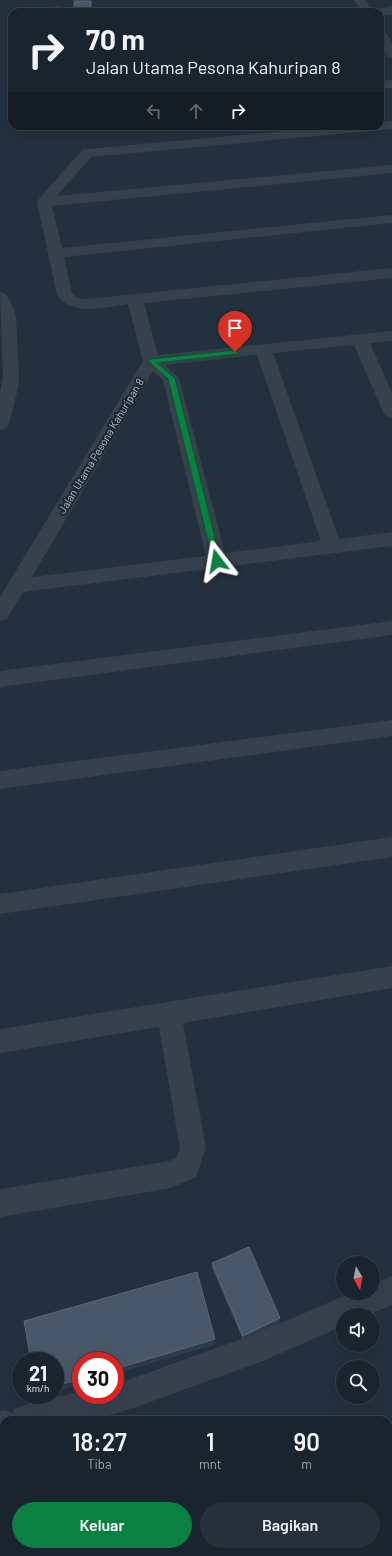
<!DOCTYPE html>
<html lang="id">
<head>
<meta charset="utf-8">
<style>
	:root { --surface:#1a242e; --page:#27303a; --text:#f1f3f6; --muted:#9fa4aa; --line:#38414a; --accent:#0b8043 }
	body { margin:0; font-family:Barlow,sans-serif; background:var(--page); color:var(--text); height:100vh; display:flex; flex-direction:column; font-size:15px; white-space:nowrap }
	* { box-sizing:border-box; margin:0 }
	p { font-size:13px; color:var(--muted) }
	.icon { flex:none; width:22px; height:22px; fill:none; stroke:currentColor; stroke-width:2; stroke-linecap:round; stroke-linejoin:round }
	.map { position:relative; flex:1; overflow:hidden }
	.drawer { position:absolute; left:0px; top:1416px; width:392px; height:140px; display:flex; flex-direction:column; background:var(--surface); border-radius:12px 12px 0 0; box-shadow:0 4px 16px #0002,0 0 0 1px var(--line) }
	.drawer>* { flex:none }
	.banner { position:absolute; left:8px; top:8px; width:376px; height:122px; border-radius:12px; box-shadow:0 4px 16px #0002,0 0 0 1px var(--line); background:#1a242e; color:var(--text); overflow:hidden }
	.needle { width:26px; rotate:170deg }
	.tools { position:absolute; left:336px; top:1256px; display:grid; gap:8px }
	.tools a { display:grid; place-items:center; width:44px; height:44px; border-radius:50%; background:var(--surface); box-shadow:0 4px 16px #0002,0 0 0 1px var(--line); font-size:20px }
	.speed { position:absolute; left:12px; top:1352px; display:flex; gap:8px; font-size:20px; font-weight:700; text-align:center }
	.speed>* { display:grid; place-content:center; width:52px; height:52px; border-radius:50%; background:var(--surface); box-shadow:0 4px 16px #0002,0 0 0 1px var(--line); line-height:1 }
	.speed small { font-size:10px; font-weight:400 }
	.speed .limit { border:6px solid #d22; background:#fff; color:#111 }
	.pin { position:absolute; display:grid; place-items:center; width:34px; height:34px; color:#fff; margin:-41px -17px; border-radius:50% 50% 50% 0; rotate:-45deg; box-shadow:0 0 4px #0007 }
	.pin .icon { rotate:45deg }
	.me { position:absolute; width:44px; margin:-22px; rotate:346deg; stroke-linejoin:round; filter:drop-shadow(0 0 3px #0008) }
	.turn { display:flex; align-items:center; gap:14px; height:84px; padding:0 12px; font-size:18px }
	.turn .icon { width:52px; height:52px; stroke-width:2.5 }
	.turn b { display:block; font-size:28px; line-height:34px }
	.lanes { display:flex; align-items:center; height:38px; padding:0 12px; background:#0003; justify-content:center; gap:20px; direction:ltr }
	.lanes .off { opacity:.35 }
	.eta { display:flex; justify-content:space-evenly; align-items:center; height:68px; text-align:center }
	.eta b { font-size:24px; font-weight:600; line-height:28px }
	.button { display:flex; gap:8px; margin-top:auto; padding:8px 12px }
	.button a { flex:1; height:46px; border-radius:24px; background:var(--accent); color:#fff; font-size:16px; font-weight:600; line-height:46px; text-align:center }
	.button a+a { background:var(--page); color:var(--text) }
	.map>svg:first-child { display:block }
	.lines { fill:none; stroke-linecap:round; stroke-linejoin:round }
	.minor { fill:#37414e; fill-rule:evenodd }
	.wall { fill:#3d4c5c }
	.shaded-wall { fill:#2d3c4b }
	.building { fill:#495868; stroke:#5a6877 }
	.route { fill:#0b8043; stroke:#07532c }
	.labels { text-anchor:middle; stroke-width:4; stroke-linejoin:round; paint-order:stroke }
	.far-street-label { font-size:11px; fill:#b2bcc9; stroke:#1c2632 }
</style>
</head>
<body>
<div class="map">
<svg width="392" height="1556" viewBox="0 0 392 1556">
	<rect width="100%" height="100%" fill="#23303e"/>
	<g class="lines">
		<g class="minor">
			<path d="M354 0H366L373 12H361Z"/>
			<path d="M392 7V15L380 16V12H374L376 9Z"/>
			<path d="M380 29 384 30 392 43V58L388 57 380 44Z"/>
			<path d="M392 80V88L380 89V81Z"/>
			<path d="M392 121V129L91 157 57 196 392 165V173L52 206 62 248 392 215V223L64 257 72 293 78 298 86 299 392 268V278L144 303 158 355 392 331V341L370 343 392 393V417L386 416 383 412 354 345 273 353 339 539 392 532V546L23 592 7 619 0 621V597L143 361 128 304C106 307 72 317 57 295L37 202 39 199 82 150 87 149 337 126H380V122ZM257 355 321 541 225 553 179 378 165 365ZM153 371 163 380 206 556 32 577Z"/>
			<path d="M0 292 6 294 14 308 16 319 19 376 18 388 9 424 6 428 0 430V393L3 376Z"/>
			<path d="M392 621V635L0 687V671Z"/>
			<path d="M392 720V736L0 789V771Z"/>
			<path d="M392 837V857L0 914V894Z"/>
			<path d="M392 966V988L183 1023 206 1148 196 1177 171 1188 0 1217V1189L169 1161 176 1158 180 1148 159 1027 0 1053V1029Z"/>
			<path d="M392 1276V1305L368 1315H343V1326L263 1361 128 1410 87 1420H4V1440L0 1441V1411L4 1410 13 1413 14 1409 25 1405 81 1391V1395H115V1383L128 1380 260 1332 351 1293H373V1284Z"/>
		</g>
	</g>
	<path class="wall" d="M212 1263 279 1323 243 1340 212 1268Z"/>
	<g class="shaded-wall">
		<path d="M280 1318 279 1323 243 1340V1336Z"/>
		<path d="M215 1339 214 1345 115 1374V1369Z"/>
		<path d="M81 1379V1384L55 1392V1386Z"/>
	</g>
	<g class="building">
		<rect x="74" y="1" width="17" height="11"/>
		<path d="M60 7 61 12H26V9Z"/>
		<path d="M249 1247 280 1318 243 1336 212 1263Z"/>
		<path d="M197 1272 215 1339 115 1369V1361H81V1379L55 1386V1361H31L24 1321Z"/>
	</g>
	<path class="route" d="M235 350 239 352 238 354 157 363 175 378 221 561 217 564 213 561 168 379 148 361 151 359Z"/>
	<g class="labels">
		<g class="far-street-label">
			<text transform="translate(101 446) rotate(-59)" y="4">Jalan Utama Pesona Kahuripan 8</text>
		</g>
	</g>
</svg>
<div class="tools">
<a><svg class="needle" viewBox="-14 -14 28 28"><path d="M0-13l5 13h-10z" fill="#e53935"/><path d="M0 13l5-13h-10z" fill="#9fa4aa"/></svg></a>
<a><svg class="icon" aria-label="sound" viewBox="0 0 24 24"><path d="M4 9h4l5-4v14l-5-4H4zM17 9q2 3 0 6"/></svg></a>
<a><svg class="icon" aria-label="search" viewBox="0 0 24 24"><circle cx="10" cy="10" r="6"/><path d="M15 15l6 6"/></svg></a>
</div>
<div class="speed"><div>21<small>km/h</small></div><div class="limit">30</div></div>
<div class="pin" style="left:235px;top:352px;background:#d93025"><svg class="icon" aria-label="arrive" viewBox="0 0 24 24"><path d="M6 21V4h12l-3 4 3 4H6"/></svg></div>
<svg class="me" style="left:217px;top:561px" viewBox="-20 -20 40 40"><path d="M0-17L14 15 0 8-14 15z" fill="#0b8043" stroke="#fff" stroke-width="4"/></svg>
<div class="banner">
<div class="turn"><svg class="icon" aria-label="right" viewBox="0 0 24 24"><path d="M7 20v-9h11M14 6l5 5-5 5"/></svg><div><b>70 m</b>Jalan Utama Pesona Kahuripan 8</div></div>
<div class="lanes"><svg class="icon off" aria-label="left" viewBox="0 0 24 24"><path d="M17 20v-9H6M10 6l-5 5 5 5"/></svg><svg class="icon off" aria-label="ahead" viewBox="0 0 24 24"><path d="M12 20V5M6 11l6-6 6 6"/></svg><svg class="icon" aria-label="right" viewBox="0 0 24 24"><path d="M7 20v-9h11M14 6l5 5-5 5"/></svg></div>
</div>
<section class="drawer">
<div class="eta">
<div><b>18:27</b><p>Tiba</p></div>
<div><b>1</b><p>mnt</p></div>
<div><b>90</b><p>m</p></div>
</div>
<div class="button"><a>Keluar</a><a>Bagikan</a></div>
</section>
</div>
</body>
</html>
